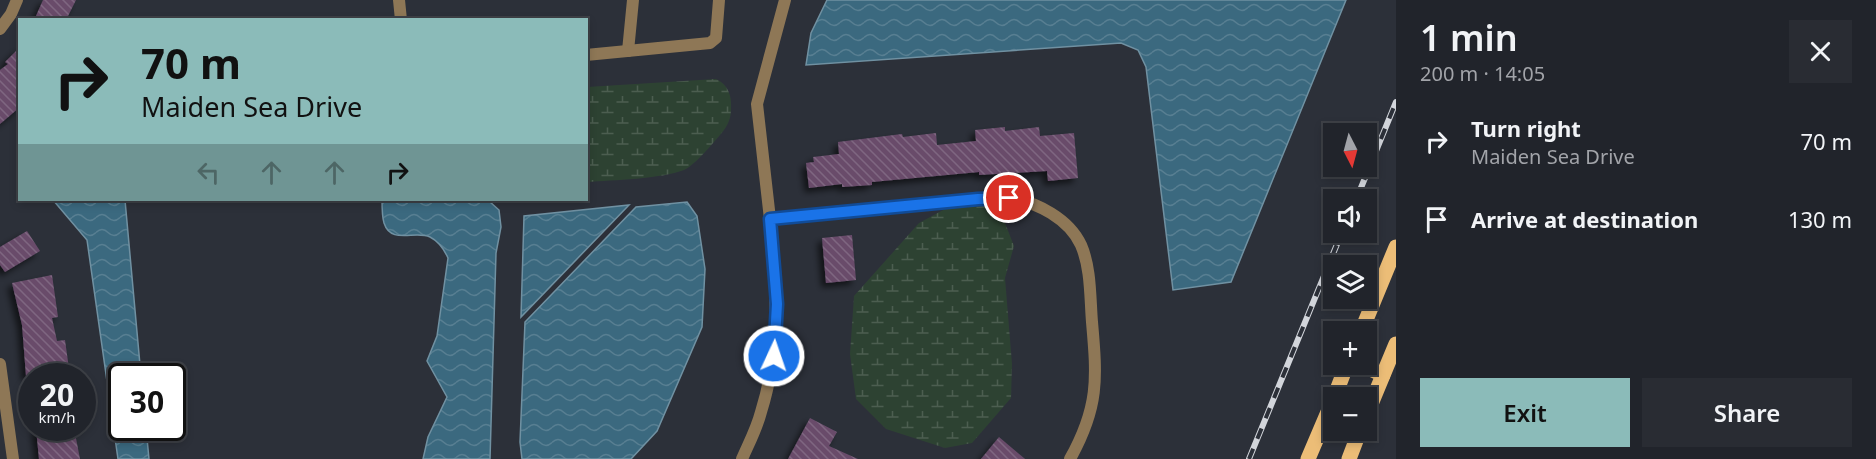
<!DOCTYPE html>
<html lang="en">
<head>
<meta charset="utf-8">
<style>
	:root { --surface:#21242b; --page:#292c33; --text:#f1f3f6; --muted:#a2a4a9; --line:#3e4147; --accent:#8bbbb9 }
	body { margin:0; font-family:"Noto Sans",sans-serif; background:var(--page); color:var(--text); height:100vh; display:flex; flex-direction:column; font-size:22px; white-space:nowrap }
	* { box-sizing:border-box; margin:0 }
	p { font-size:20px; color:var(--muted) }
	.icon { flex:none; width:33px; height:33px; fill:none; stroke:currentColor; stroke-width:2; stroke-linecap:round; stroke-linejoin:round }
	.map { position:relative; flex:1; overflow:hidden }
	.side { display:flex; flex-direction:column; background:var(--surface); width:480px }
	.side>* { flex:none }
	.guide { position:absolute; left:18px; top:18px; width:570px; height:183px; border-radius:0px; box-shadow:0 3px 9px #0003,0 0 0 2px var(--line); background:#8bbbb9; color:#111; overflow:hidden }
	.needle { width:39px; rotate:174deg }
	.fabs { position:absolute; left:1323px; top:123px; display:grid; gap:12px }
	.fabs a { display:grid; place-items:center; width:54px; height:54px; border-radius:0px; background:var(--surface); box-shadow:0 3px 9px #0003,0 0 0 2px var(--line); font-size:30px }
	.speed { position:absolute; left:18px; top:363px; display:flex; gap:12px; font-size:30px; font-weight:700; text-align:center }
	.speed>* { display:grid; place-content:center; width:78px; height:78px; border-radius:50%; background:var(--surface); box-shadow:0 3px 9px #0003,0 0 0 2px var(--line); line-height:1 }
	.speed small { font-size:15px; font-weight:400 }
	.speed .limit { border:3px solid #111; border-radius:9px; background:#fff; color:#111 }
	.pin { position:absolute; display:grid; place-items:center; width:51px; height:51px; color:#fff; margin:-26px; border:3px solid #fff; border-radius:50%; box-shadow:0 2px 6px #0007 }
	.me { position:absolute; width:66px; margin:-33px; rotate:3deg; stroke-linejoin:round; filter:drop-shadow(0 0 4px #0008) }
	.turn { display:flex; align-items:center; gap:21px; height:126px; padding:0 24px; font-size:27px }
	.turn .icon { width:78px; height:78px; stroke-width:2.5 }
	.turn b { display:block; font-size:42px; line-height:51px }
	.lanes { display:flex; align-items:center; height:57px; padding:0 24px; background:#0003; justify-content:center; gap:30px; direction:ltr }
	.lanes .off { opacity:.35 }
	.round { display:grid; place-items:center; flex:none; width:63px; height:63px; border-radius:0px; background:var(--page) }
	.headline { display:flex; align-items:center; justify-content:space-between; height:102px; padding:0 24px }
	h1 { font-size:36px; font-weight:600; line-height:45px }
	.cta { display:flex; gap:12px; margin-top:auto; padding:12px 24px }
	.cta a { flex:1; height:69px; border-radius:0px; background:var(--accent); color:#111; font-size:24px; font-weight:600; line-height:69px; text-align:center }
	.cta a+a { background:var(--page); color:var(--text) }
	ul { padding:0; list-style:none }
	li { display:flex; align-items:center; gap:18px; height:78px; padding:0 24px }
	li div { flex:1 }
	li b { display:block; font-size:22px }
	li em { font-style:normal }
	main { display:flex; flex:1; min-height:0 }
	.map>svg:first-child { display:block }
	.wetland { fill:url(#wetland-marsh) }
	.water { fill:url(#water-waves); stroke:#7091a2; stroke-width:1.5 }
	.building { fill:url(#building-back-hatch); filter:url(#shadow) }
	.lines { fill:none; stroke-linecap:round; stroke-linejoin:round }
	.street { stroke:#8e7756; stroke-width:12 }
	.primary { stroke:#ecbd77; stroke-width:15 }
	.rail-casing { stroke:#d2d5db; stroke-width:6 }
	.rail { stroke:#2c3039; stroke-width:4; stroke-dasharray:11; stroke-linecap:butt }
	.route-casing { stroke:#114b97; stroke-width:15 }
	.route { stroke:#1a73e8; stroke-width:10 }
</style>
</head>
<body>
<main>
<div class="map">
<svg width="1396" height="459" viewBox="0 0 1396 459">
	<defs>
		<pattern id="wetland-marsh" width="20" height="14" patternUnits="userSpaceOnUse" patternTransform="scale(1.5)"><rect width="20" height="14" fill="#2d4232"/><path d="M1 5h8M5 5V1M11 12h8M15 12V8" fill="none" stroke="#4c5e50"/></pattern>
		<pattern id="water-waves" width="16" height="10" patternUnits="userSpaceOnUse" patternTransform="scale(1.5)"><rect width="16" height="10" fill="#3b697f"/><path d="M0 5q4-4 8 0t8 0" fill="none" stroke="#587f92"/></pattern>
		<pattern id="building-back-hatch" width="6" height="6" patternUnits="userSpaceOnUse" patternTransform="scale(1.5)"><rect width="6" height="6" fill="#694c6b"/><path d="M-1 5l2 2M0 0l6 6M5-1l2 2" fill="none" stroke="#7f6681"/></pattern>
		<filter id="shadow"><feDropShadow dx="-4.5" dy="4.5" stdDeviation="3" flood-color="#0009"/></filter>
	</defs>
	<rect width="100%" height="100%" fill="#2c3039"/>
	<g class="wetland">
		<path d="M716 79C729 85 732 97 731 110 731 123 723 132 714 142 708 149 692 167 684 170 661 179 613 180 587 182V87Z"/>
		<path d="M998 205 1014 246 1005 278 1012 364 1011 398 972 443 945 448 886 429 856 399 850 354 854 296 919 223 945 209Z"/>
	</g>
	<g class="water">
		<path d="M827 0H1346L1231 282 1173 290 1146 67 1138 50 1121 43 806 65 811 33Z"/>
		<path d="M53 200H125L141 376H122V428H146L149 459H118L87 240Z"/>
		<path d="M382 200H475L490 202 499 210 501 227 496 253 490 459H423L428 437 447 397 427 361 437 336 448 258C444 249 438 241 430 237 415 230 391 245 384 223 382 216 382 207 382 200Z"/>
		<path d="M687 202 697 216 705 269 702 327 657 431 631 459H522L520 442 525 322 636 207Z"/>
		<path d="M629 205 521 317 524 216Z"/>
	</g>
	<g class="building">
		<path d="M43 0H76L66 20H36L37 16H36Z"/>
		<path d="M20 47V107L0 124V70L8 64 5 62Z"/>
		<path d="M1005 127V131L1039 127 1040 136 1074 133 1078 178 1048 181 1047 171 979 175V172L872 182V185L842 187V184L809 188 806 163 814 162 813 157 839 154 838 142 902 134 903 137 936 133 937 145 976 141 975 130Z"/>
		<path d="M27 231 40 251 5 272 0 265V247Z"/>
		<path d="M852 235 856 280 826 283 822 238Z"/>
		<path d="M52 275 58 317 52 318 57 341 65 340 70 376H26L22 325 12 283Z"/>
		<path d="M810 418 837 432 829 446 858 459H788Z"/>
		<path d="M36 428H74L80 459H39Z"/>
		<path d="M999 437 1025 459H981Z"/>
	</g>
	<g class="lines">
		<g class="street">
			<path d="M399 0 401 20"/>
			<path d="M0 29 11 14 17 0"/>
			<path d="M628 51 633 0"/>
			<path d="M586 55 710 43 716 38 719 0"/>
			<path d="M770 219 757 104 785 0"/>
			<path d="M0 364 13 459"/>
			<path d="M742 459C749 443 757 428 761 412 782 345 776 286 770 219L978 199C989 198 1000 197 1010 198 1037 202 1069 219 1081 245 1091 268 1090 297 1092 322 1097 379 1099 407 1070 459"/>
		</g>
		<g class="primary">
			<path d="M1361 332 1396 247"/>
			<path d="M1360 364 1383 375"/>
			<path d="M1334 398 1347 364"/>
			<path d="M1366 416 1396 344"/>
			<path d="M1308 459 1334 398"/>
			<path d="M1349 459 1360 430"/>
		</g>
		<g class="rail-casing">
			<g id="rail">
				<path d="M1356 200 1396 102"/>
				<path d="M1249 459 1342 232"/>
			</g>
		</g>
		<use href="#rail" class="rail"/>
	</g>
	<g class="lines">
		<g class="route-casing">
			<path id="route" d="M774 356 777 304 770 219 978 199 1009 198"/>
		</g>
		<use href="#route" class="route"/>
	</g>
</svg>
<div class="fabs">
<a><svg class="needle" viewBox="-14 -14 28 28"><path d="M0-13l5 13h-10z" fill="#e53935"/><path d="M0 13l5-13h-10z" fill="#a2a4a9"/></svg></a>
<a><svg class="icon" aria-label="sound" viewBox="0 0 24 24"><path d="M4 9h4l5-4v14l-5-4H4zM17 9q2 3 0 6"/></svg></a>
<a><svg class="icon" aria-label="layers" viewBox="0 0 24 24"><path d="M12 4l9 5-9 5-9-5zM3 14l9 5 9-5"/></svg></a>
<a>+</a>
<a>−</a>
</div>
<div class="speed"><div>20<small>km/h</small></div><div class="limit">30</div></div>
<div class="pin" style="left:1009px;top:198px;background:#d93025"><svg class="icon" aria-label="arrive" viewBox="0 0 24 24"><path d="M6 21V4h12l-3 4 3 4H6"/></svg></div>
<svg class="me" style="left:774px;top:356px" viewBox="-20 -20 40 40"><circle r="17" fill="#1a73e8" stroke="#fff" stroke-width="3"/><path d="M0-11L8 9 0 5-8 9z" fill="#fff"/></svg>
<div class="guide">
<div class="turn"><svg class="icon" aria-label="right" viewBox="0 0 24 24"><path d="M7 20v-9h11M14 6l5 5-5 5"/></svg><div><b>70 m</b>Maiden Sea Drive</div></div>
<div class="lanes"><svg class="icon off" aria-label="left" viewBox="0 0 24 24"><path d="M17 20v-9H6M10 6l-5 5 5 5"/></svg><svg class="icon off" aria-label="ahead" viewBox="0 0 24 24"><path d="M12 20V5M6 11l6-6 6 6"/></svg><svg class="icon off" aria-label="ahead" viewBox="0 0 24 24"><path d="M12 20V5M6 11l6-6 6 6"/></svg><svg class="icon" aria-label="right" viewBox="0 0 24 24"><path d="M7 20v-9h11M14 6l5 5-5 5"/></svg></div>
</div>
</div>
<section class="side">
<div class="headline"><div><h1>1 min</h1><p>200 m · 14:05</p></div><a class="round"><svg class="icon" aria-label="close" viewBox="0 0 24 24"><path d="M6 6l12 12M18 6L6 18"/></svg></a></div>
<ul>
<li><svg class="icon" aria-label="right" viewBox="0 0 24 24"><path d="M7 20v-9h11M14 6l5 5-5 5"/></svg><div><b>Turn right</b><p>Maiden Sea Drive</p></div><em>70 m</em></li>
<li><svg class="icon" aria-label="arrive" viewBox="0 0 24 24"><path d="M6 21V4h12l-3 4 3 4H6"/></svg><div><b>Arrive at destination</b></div><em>130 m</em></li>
</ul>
<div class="cta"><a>Exit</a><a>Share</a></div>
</section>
</main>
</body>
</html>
